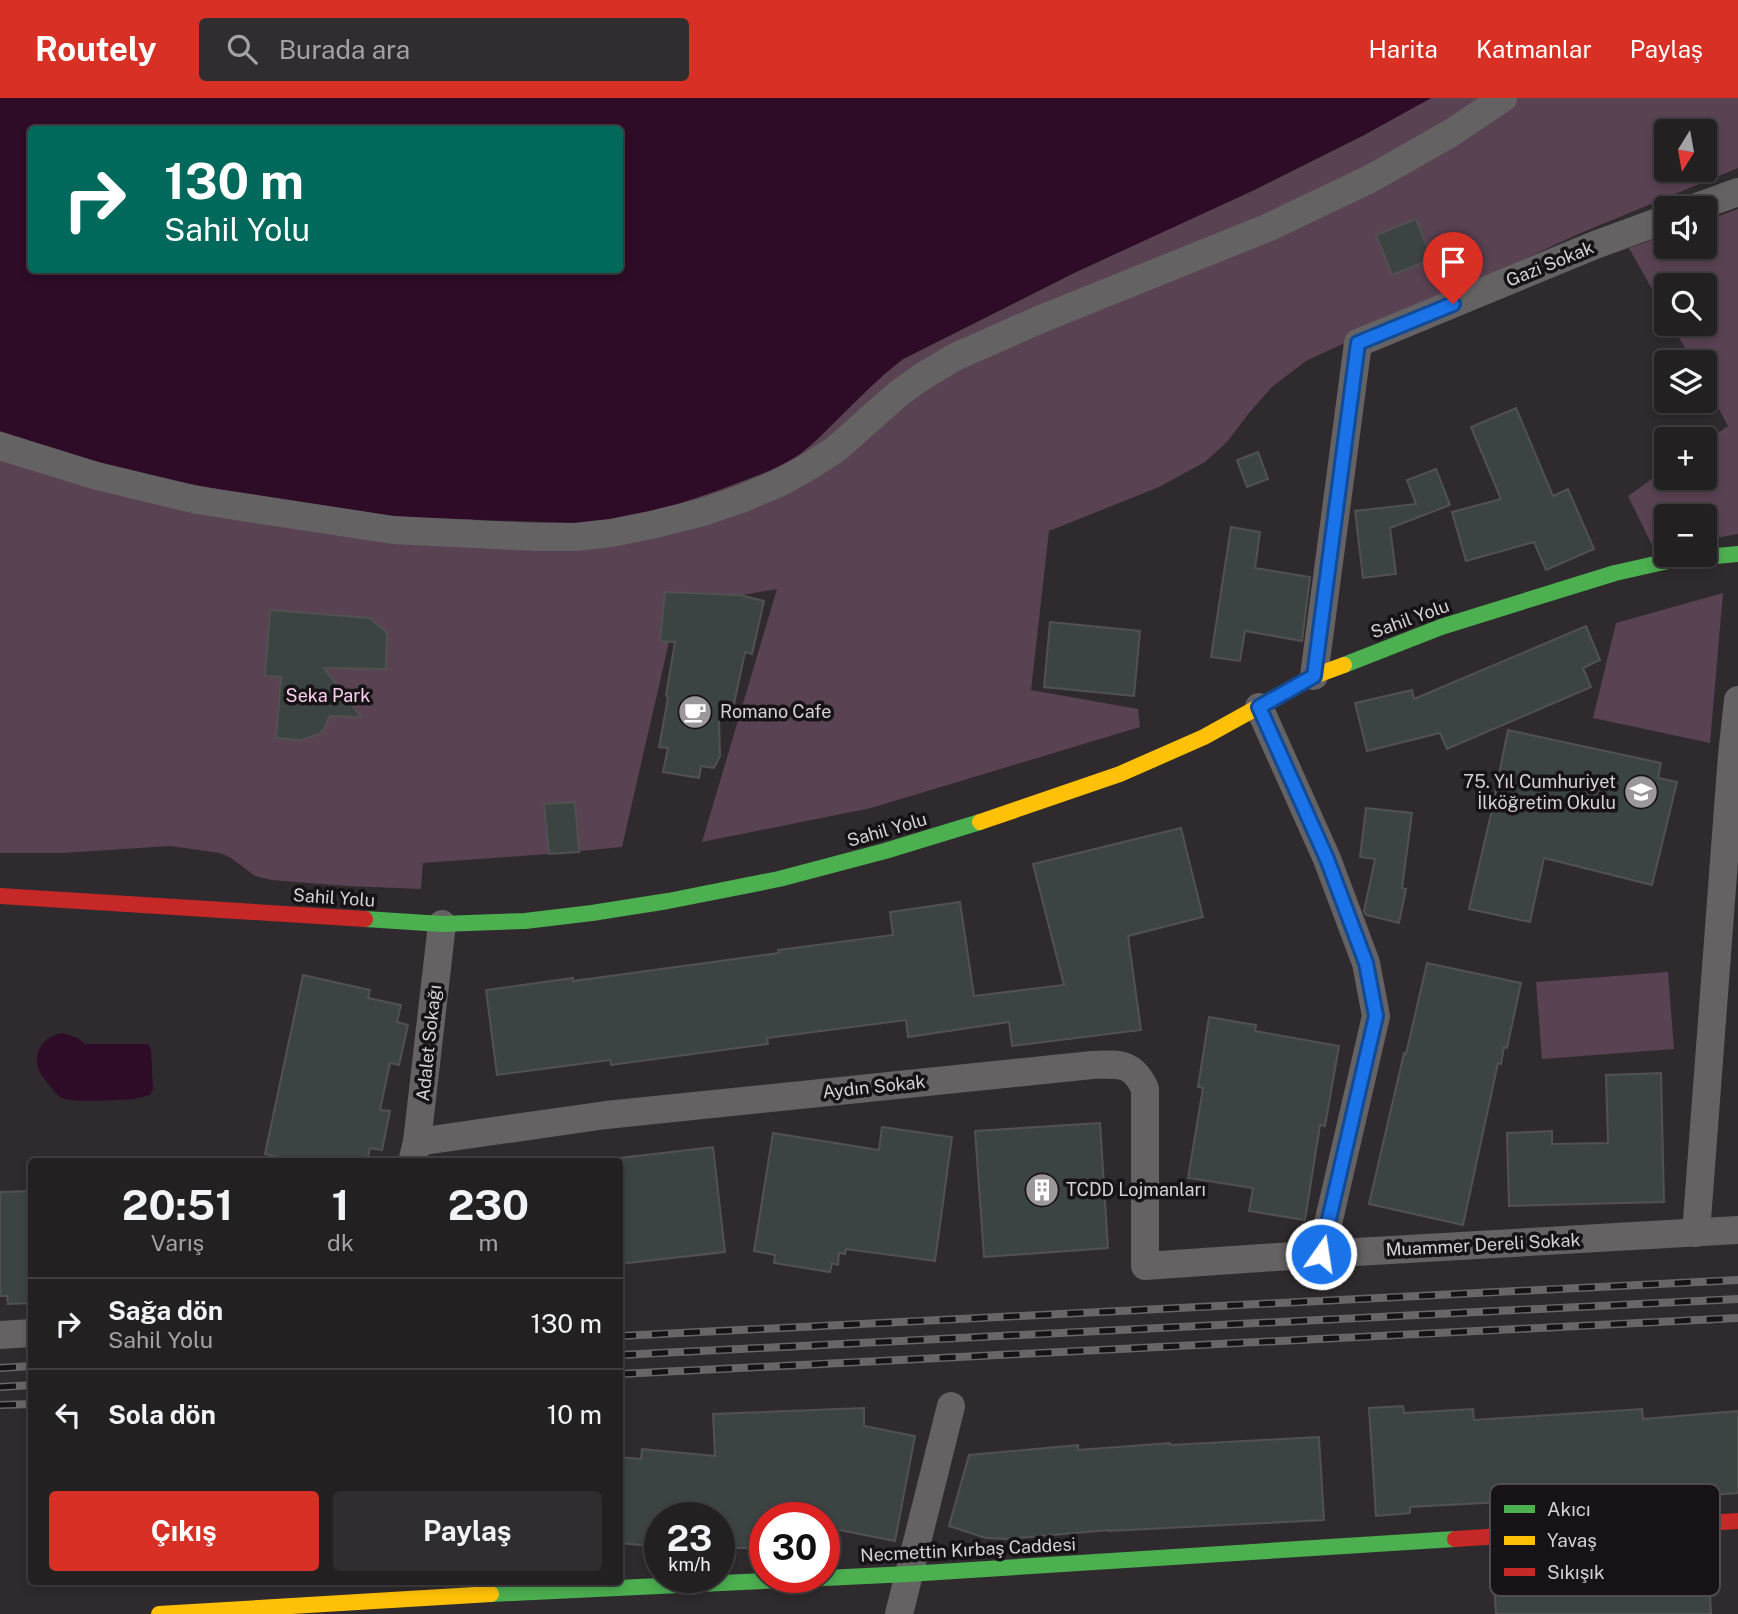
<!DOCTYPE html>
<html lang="tr">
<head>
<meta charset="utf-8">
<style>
	:root { --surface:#232022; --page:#2f2d2f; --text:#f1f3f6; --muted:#a3a3a5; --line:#403e40; --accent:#d93025 }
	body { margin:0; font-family:"Public Sans",sans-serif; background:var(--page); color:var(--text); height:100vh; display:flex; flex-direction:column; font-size:26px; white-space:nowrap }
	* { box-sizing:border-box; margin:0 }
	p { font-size:23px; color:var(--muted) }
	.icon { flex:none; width:38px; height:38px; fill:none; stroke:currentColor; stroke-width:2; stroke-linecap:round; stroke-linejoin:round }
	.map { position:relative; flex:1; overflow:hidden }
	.details { position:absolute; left:28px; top:1060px; width:595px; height:427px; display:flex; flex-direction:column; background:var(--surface); border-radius:7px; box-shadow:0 4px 10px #0003,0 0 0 2px var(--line) }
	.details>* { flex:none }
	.hud { position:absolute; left:28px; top:28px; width:595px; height:147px; border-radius:7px; box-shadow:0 4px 10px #0003,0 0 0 2px var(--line); background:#00695c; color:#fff; overflow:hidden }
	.needle { width:46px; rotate:191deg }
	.buttons { position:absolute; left:1654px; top:21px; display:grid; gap:14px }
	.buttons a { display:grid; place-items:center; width:63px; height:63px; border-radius:7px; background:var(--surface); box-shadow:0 4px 10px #0003,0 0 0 2px var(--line); font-size:35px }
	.speed { position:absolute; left:644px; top:1404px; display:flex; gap:14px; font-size:35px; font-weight:700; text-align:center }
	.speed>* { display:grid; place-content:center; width:91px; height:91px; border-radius:50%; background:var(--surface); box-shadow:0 4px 10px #0003,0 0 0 2px var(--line); line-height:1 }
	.speed small { font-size:18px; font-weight:400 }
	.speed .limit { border:10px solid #d22; background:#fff; color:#111 }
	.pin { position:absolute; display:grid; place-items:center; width:60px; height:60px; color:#fff; margin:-72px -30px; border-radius:50% 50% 50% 0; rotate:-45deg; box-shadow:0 0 7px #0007 }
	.pin .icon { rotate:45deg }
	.me { position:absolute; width:77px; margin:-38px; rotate:13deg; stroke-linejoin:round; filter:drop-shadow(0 0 5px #0008) }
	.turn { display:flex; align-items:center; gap:24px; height:147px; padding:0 21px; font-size:32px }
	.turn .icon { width:91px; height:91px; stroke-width:2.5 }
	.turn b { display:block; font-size:49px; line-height:60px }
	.eta { display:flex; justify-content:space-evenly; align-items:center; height:119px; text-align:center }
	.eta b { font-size:42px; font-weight:700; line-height:49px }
	.cta { display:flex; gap:14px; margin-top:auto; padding:14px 21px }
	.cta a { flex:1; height:80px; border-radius:7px; background:var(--accent); color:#fff; font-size:28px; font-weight:700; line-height:80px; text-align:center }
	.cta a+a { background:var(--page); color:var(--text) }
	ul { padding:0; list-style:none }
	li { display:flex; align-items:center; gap:21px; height:91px; padding:0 21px; border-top:2px solid var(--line) }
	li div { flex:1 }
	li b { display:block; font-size:26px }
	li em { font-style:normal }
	header { display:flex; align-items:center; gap:42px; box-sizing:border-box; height:98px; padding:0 35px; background:var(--accent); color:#fff }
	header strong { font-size:33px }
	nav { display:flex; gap:38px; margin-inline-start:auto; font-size:24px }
	.search { width:490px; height:63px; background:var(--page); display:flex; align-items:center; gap:18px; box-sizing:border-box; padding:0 24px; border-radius:7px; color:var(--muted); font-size:26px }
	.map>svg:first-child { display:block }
	.green { fill:#594252; fill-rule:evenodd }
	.water { fill:#2e0c27; fill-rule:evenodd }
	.building { fill:#3c4443; stroke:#525152; stroke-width:2 }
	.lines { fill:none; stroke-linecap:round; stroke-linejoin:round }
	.street { stroke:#656264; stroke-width:28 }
	.fast { stroke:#4caf50; stroke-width:16 }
	.slow { stroke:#ffc107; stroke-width:16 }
	.jam { stroke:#c62828; stroke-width:16 }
	.rail-casing { stroke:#6a6668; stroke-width:8 }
	.rail { stroke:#161215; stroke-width:5; stroke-dasharray:16; stroke-linecap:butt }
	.route-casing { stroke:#114b97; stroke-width:18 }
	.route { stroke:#1a73e8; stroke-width:12 }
	.labels { text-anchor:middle; stroke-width:7; stroke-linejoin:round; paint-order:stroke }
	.street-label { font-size:18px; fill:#d6d1d4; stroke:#161215 }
	.park-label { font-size:18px; fill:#fbd0ee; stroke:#161215 }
	.poi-label { font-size:18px; fill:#d6d1d4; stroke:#161215; text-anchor:start }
	.key { fill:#161215; stroke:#504b4e; stroke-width:2 }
	.key-label { font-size:19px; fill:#d6d1d4 }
</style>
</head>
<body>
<header>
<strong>Routely</strong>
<div class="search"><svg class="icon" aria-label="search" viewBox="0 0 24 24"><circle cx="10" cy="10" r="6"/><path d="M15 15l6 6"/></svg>Burada ara</div>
<nav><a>Harita</a><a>Katmanlar</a><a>Paylaş</a></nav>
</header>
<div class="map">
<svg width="1738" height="1516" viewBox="0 0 1738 1516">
	<rect width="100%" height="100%" fill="#2f2a2d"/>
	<g class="green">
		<path d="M1431 0H1738V70L1576 137 1306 263 1272 289 1249 315 1227 344 1205 364 1159 389 1049 433 1031 592 1138 611 1140 629 871 710 702 744 777 491 743 497 665 494 660 543 669 544 622 749 549 756 423 765 421 791 346 788 271 782 255 778 231 760 220 755 170 748 62 755H0V333L90 362 484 423 581 425 651 414 717 393 767 374 798 357 816 342 879 280 903 261 1076 174 1252 93 1364 37ZM1666 33H1704V72H1666Z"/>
		<path d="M1738 111V436L1705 442 1704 418H1666V451L1655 453 1628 398 1666 371V380H1704L1705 344 1728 328 1705 285 1704 264H1693L1671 226H1704V187H1666V216L1629 150 1666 137V149H1704L1705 123Z"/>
		<path d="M1723 495 1710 645 1593 620 1616 525Z"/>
		<path d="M1668 874 1674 951 1542 961 1536 884Z"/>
	</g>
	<g class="water">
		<path d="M0 0H1431L1364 37 1252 93 1076 174 903 261C880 279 860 299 840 319 827 332 814 345 800 356 781 369 758 377 737 385 687 404 634 423 581 425L400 419 239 395 169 382 90 362 0 333ZM32 32H620V172H32Z"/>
		<path d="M63 935 78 940 85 946H148L151 951 153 991 150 997C145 998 139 1000 134 1001 121 1002 73 1005 62 1000 57 998 54 993 51 989 48 985 43 980 41 976 30 956 43 938 63 935Z"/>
	</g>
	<g class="building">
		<path d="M1416 121 1432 161 1392 177 1376 137Z"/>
		<path d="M1516 310 1553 398 1568 391 1594 451 1546 472 1534 444 1466 463 1452 414 1501 401 1471 329Z"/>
		<path d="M1258 354 1268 381 1247 389 1237 362Z"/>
		<path d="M1436 371 1450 407 1390 430 1396 476 1363 480 1355 413 1416 406 1407 382Z"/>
		<path d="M1231 429 1260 434 1255 470 1310 479 1302 543 1245 533 1240 563 1211 559Z"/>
		<path d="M665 494 740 497 764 503 752 556 745 554 734 606 719 618 720 658 714 670 701 668 699 680 663 674 668 650 659 649 668 600 666 597 675 544 660 543Z"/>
		<path d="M270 512 370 520 387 535 386 571 324 570 361 619 330 618 324 631 319 636 301 642 276 640 281 579 265 578Z"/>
		<path d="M1050 524 1140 533 1134 598 1044 589Z"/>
		<path d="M1586 528 1600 562 1583 570 1591 589 1447 651 1440 635 1367 653 1355 605 1412 592 1414 601Z"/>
		<path d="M1508 632 1661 665 1658 680 1677 684 1652 787 1544 760 1530 824 1469 811 1491 716Z"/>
		<path d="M575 704 579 754 549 756 544 706Z"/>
		<path d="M1366 710 1412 715 1402 790 1406 791 1399 825 1366 817 1364 813 1375 761 1360 759Z"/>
		<path d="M1181 730 1203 819 1128 838 1141 932 1012 948 1009 924 908 939 906 922 767 940 768 946 611 967 610 962 497 977 486 892 573 880V883L779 855 778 852 893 837 890 814 960 804 974 898 1064 887 1033 766Z"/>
		<path d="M1427 865 1521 885 1507 950 1504 949 1501 966 1498 965 1463 1127 1369 1106 1404 955 1406 956Z"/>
		<path d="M303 877 370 892 368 900 401 907 397 924 408 927 399 967 390 965 380 1012 390 1013 382 1052 370 1050 367 1064H301L265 1056Z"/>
		<path d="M1209 919 1256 927 1255 933 1339 948 1325 1028 1320 1027 1305 1122 1249 1113 1253 1090 1188 1080 1203 990 1198 989Z"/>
		<path d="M1661 975 1664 1104 1509 1108 1507 1035 1552 1033V1046L1608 1045 1606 977Z"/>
		<path d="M1100 1025 1108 1150 984 1159 975 1033Z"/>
		<path d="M882 1029 952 1039 935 1163 846 1151 845 1156 839 1155 838 1167 832 1165 830 1174 774 1165 775 1157 754 1153 773 1035 879 1052Z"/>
		<path d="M713 1049 725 1154 620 1166V1060Z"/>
		<path d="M32 1093V1205L8 1206 7 1198H0V1094Z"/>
		<path d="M1403 1308 1404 1315 1473 1311 1474 1322 1642 1311 1643 1321 1738 1313V1395L1676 1400 1675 1395 1410 1409V1415L1376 1418 1369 1310Z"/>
		<path d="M864 1310V1328L915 1338 895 1443 824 1429V1419H765V1450H723V1419H660V1449L620 1445V1359L641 1361 642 1351 715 1358 713 1316Z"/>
		<path d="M1319 1339 1324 1422 1109 1433V1432L1008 1441 986 1440 949 1428 969 1357 1078 1347V1352L1170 1345V1347Z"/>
		<path d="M1709 1476 1711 1516H1496L1494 1485Z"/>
	</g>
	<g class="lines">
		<g class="street">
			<path d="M1694 110 1738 94"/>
			<path d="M0 348 97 378 197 402 393 432 538 439H575L611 435 651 427 703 414 741 401 781 384 808 369 836 351 898 296 920 280 955 259 1041 221 1267 130 1370 81 1451 35 1503 0"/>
			<path d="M1314 578 1358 245 1595 147 1666 121"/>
			<path d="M1259 609 1327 761 1366 865 1376 918 1321 1156"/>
			<path d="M417 1044 606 1017 1092 967C1119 966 1133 964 1145 991V1168L1321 1156 1738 1132"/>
			<path d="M412 1064 417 1044 442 826"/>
			<path d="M1696 1135 1732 657 1738 602"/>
			<path d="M0 1237 32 1235"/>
			<path d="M899 1516 951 1308"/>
		</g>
		<g class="fast">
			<path d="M1344 567 1441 529 1615 475 1673 462 1738 456"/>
			<path d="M365 821 442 826 525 823 592 815 668 803 779 781 885 753 980 724"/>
			<path d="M491 1496 908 1476 1455 1441"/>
		</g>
		<g class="slow">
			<path d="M980 724 1120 676 1204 639 1314 578 1344 567"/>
			<path d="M159 1516 491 1496"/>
		</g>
		<g class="jam">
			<path d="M0 798 365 821"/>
			<path d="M1455 1441 1738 1423"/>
		</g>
		<g class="rail-casing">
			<g id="rail">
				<path d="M620 1238 1738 1182"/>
				<path d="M620 1257 1738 1201"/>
				<path d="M0 1270 32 1268"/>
				<path d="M620 1276 1738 1220"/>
				<path d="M0 1289 32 1287"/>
				<path d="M0 1307 32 1306"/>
			</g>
		</g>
		<use href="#rail" class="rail"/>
	</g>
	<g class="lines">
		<g class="route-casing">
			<path id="route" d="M1321 1156 1376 918 1366 865 1327 761 1259 609 1314 578 1358 245 1453 206"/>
		</g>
		<use href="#route" class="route"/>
	</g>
	<defs>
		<g id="cafe-disc" transform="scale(1.75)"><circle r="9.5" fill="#9c979a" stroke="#161215"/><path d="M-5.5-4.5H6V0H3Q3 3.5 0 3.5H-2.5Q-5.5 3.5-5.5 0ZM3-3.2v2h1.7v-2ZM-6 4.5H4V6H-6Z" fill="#fff"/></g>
		<g id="school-disc" transform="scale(1.75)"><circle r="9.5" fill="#9c979a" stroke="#161215"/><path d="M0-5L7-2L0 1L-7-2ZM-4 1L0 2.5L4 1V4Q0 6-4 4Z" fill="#fff"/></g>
		<g id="building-disc" transform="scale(1.75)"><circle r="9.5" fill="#9c979a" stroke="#161215"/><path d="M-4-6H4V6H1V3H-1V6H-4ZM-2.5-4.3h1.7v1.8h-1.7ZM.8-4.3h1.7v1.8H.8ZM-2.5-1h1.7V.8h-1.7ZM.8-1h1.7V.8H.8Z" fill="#fff"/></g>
	</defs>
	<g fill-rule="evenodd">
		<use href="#cafe-disc" x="695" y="614"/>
		<use href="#school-disc" x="1641" y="694"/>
		<use href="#building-disc" x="1042" y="1092"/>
	</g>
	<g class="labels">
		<g class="street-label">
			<text transform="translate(1550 166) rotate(-22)" y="6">Gazi Sokak</text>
			<text transform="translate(1410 521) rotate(-20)" y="6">Sahil Yolu</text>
			<text transform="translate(887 732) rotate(-16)" y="6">Sahil Yolu</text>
			<text transform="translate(334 800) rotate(4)" y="6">Sahil Yolu</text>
			<text transform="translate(429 945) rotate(-84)" y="6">Adalet Sokağı</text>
			<text transform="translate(874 989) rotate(-6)" y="6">Aydın Sokak</text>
			<text transform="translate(1483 1147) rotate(-3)" y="6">Muammer Dereli Sokak</text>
			<text transform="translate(968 1452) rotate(-3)" y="6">Necmettin Kırbaş Caddesi</text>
		</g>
		<g class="park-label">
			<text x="328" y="604">Seka Park</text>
		</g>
		<g class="poi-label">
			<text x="720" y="620">Romano Cafe</text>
			<text x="1616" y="690" text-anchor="end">75. Yıl Cumhuriyet<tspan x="1616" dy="21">İlköğretim Okulu</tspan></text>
			<text x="1066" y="1098">TCDD Lojmanları</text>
		</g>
	</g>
	<rect x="1490" y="1386" width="230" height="112" rx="10" class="key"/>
	<rect x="1504" y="1407" width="31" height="8" fill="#4caf50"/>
	<rect x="1504" y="1438" width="31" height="9" fill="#ffc107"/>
	<rect x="1504" y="1470" width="31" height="8" fill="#c62828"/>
	<g class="key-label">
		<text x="1547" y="1418">Akıcı</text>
		<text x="1547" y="1449">Yavaş</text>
		<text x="1547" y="1481">Sıkışık</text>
	</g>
</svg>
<div class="buttons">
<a><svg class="needle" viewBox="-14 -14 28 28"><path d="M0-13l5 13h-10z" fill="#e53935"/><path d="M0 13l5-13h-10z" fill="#a3a3a5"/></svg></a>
<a><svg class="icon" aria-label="sound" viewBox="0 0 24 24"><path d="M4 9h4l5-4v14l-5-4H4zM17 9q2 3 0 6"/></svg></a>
<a><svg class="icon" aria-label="search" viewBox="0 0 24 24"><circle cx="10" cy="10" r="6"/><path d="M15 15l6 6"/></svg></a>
<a><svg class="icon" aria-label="layers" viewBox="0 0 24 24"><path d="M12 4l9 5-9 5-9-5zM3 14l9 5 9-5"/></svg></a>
<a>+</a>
<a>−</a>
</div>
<div class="speed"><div>23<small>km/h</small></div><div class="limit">30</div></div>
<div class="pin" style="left:1453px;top:206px;background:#d93025"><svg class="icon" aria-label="arrive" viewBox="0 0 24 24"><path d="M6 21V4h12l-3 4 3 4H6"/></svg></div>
<svg class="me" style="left:1321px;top:1156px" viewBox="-20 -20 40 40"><circle r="17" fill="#1a73e8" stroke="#fff" stroke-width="3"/><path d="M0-11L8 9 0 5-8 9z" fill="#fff"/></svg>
<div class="hud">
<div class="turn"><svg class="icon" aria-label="right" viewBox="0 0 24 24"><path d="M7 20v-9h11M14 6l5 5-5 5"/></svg><div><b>130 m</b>Sahil Yolu</div></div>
</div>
<section class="details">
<div class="eta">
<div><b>20:51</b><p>Varış</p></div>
<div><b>1</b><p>dk</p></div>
<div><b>230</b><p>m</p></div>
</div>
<ul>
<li><svg class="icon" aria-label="right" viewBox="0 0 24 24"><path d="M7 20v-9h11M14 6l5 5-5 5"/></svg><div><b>Sağa dön</b><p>Sahil Yolu</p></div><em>130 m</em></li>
<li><svg class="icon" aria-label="left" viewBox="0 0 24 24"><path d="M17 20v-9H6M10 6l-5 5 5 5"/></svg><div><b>Sola dön</b></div><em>10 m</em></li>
</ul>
<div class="cta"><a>Çıkış</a><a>Paylaş</a></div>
</section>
</div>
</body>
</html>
